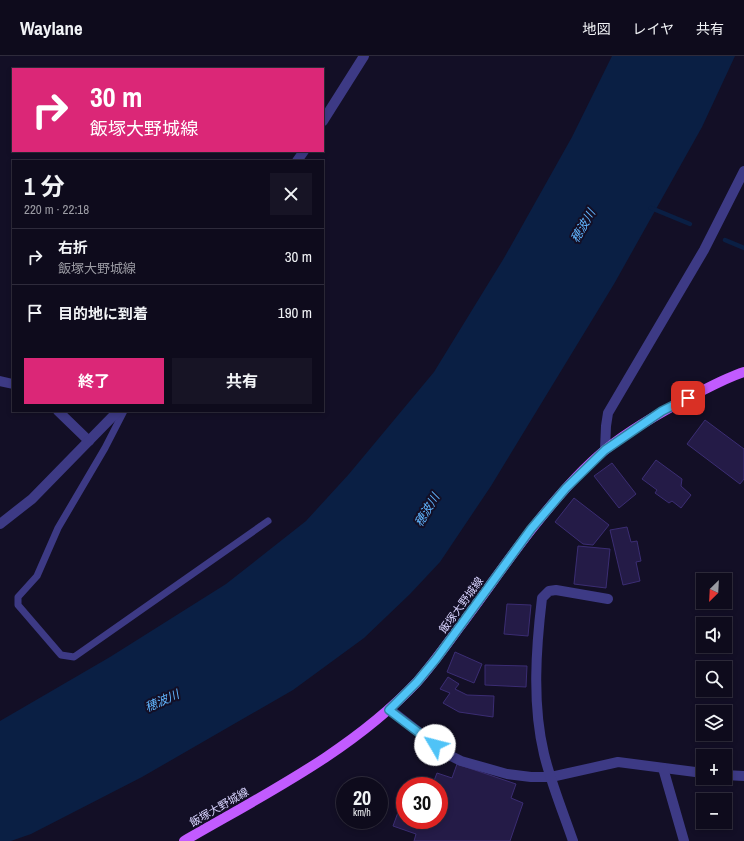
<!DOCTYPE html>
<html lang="ja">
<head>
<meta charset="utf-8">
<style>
	:root { --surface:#0e0b1c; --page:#171425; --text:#f1f3f6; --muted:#9b9ba3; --line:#2e2b3b; --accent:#db2777 }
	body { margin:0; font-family:"Archivo Narrow","Noto Sans JP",sans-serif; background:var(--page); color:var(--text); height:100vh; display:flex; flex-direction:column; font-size:15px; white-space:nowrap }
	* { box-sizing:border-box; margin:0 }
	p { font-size:13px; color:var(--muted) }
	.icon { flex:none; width:22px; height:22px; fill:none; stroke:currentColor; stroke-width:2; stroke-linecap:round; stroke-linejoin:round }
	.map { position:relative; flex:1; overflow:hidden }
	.sheet { position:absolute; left:12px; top:104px; width:312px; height:252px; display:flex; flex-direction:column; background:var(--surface); border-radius:0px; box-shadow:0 2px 6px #0003,0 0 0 1px var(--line) }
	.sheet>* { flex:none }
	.top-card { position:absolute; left:12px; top:12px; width:312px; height:84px; border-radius:0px; box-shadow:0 2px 6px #0003,0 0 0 1px var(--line); background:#db2777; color:#fff; overflow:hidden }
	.needle { width:26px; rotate:204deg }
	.buttons { position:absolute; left:696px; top:517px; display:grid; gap:8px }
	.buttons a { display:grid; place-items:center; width:36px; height:36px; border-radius:0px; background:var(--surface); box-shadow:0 2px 6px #0003,0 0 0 1px var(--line); font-size:20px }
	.speed { position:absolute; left:336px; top:721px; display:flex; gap:8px; font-size:20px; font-weight:700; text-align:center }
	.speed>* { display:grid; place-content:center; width:52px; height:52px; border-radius:50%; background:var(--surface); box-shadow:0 2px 6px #0003,0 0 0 1px var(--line); line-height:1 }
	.speed small { font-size:10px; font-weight:400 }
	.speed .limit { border:6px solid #d22; background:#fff; color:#111 }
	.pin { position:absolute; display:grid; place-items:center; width:34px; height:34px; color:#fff; margin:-17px; border-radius:8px; box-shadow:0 2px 6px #0006 }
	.me { position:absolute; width:44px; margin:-22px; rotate:307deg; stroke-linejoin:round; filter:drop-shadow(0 0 3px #0008) }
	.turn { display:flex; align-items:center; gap:14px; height:84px; padding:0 12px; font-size:18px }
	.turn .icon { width:52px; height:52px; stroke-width:2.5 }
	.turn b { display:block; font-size:28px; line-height:34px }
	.round { display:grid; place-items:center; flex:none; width:42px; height:42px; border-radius:0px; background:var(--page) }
	.headline { display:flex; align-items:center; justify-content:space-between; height:68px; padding:0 12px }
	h1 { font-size:24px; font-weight:700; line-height:30px }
	.action { display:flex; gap:8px; margin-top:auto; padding:8px 12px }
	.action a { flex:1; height:46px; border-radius:0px; background:var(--accent); color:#fff; font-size:16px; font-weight:700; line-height:46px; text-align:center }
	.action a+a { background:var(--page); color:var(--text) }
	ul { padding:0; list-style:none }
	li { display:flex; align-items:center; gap:12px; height:56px; padding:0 12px; border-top:1px solid var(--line) }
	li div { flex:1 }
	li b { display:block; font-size:15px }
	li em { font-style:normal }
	header { display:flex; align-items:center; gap:24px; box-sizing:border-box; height:56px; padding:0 20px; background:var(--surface); border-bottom:1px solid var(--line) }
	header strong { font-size:19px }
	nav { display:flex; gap:22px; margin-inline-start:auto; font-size:14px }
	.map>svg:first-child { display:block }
	.water { fill:#0a1f44 }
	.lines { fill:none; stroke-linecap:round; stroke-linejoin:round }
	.stream { stroke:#0a1f44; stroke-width:4.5 }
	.building { fill:#241b47; stroke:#3b2d73 }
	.service { stroke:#3d3a85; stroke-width:7 }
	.minor { stroke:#3d3a85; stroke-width:10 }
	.primary { stroke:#c25bff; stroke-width:10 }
	.route-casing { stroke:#337fa1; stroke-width:10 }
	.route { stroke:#4fc3f7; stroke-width:7 }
	.labels { text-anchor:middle; stroke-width:4; stroke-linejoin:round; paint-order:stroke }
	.street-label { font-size:11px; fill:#d9d4ff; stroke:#130f26 }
	.water-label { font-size:12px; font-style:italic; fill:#62b6ff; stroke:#130f26 }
</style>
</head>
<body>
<header>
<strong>Waylane</strong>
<nav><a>地図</a><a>レイヤ</a><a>共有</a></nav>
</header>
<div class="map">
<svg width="744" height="785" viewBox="0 0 744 785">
	<rect width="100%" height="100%" fill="#130f26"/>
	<path class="water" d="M612 0H735L702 71 614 228 491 430 440 506 410 538 364 582 293 634 142 721 31 778 11 785H0V665L110 601 226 528 306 465 349 418 434 316 504 202 572 81Z"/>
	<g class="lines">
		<g class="stream">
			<path d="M651 152 690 168"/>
			<path d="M725 184 744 192"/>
		</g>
	</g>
	<g class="building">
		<path d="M705 364 744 393V423L740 428 687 388Z"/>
		<path d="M656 404 682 423 681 430 691 439 681 452 672 445 669 447 655 437 657 434 642 423Z"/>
		<path d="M612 407 636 438 619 452 594 420Z"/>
		<path d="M574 442 609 469 593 489 583 488 555 466Z"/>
		<path d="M627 471 631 486 637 485 641 505 636 506 640 525 623 529 610 474Z"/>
		<path d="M578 490 610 493 606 532 574 528Z"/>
		<path d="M507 548 531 549 528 580 504 578Z"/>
		<path d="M455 596 482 608 474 627 447 616Z"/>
		<path d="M485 609 527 610 526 631 485 629Z"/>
		<path d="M448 621 459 628 455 633 467 639 494 640 493 661 459 656 443 647 450 637 440 633Z"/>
		<path d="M457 708 516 728 511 742 523 747 510 785H414L416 778 393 770 400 751 405 753V764H439V730H432L437 717 452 722Z"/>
	</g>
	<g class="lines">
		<path class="service" d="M124 355 105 392 58 472 37 520 18 541V549L61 599 74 601 268 465"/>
		<g class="minor">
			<path d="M323 65 364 0"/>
			<path d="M297 105 304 95"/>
			<path d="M0 325 13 328"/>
			<path d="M58 355 89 385"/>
			<path d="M605 394 606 370 608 357 704 194 744 115"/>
			<path d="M0 468 32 443 118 355"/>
			<path d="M389 653 447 698 461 705 507 718 531 721H551L618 706 703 717"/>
			<path d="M663 712 684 785"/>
			<path d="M725 719 744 720"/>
			<path d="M573 785C563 756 551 727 544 698 532 648 536 592 542 542L549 535 556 534 608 543"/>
		</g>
		<path class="primary" d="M184 785C265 738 352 695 417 626 432 609 445 591 458 573 483 540 506 506 531 474 553 446 577 417 605 394 630 374 661 356 690 341 708 332 725 322 744 316"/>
	</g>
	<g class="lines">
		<g class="route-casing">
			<path id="route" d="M435 689 389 654 417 626 436 603 531 473 566 432 605 394 662 355 688 342"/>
		</g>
		<use href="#route" class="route"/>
	</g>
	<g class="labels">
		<g class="street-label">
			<text transform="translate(461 549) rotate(-54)" y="4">飯塚大野城線</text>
			<text transform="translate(219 751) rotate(-30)" y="4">飯塚大野城線</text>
		</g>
		<g class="water-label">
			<text transform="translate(583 170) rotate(-60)" y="4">穂波川</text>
			<text transform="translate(427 454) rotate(-59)" y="4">穂波川</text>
			<text transform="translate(162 645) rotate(-24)" y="4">穂波川</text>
		</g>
	</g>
</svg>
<div class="buttons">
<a><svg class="needle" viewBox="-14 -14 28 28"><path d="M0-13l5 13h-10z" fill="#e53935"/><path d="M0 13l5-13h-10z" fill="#9b9ba3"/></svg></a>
<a><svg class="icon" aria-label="sound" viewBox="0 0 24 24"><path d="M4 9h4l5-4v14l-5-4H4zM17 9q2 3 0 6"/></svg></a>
<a><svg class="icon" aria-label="search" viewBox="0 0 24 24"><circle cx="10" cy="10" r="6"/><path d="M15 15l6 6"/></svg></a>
<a><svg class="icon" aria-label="layers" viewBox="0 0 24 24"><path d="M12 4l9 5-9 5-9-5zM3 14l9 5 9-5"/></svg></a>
<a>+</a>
<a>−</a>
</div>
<div class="speed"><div>20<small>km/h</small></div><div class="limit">30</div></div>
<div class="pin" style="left:688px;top:342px;background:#d93025"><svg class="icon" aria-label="arrive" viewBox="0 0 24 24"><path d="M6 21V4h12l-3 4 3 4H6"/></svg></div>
<svg class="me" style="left:435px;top:689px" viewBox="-20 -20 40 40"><circle r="19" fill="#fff"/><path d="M0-13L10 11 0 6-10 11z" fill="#4fc3f7"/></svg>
<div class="top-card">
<div class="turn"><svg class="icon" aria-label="right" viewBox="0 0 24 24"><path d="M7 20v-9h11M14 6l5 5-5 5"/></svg><div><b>30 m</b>飯塚大野城線</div></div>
</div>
<section class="sheet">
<div class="headline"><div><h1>1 分</h1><p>220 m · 22:18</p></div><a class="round"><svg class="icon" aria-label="close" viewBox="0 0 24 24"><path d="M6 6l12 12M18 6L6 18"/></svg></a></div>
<ul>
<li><svg class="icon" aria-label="right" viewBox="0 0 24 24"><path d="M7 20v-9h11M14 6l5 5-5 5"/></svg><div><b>右折</b><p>飯塚大野城線</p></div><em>30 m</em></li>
<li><svg class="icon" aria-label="arrive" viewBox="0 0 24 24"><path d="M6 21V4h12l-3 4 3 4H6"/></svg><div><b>目的地に到着</b></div><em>190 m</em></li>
</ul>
<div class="action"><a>終了</a><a>共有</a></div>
</section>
</div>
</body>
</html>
